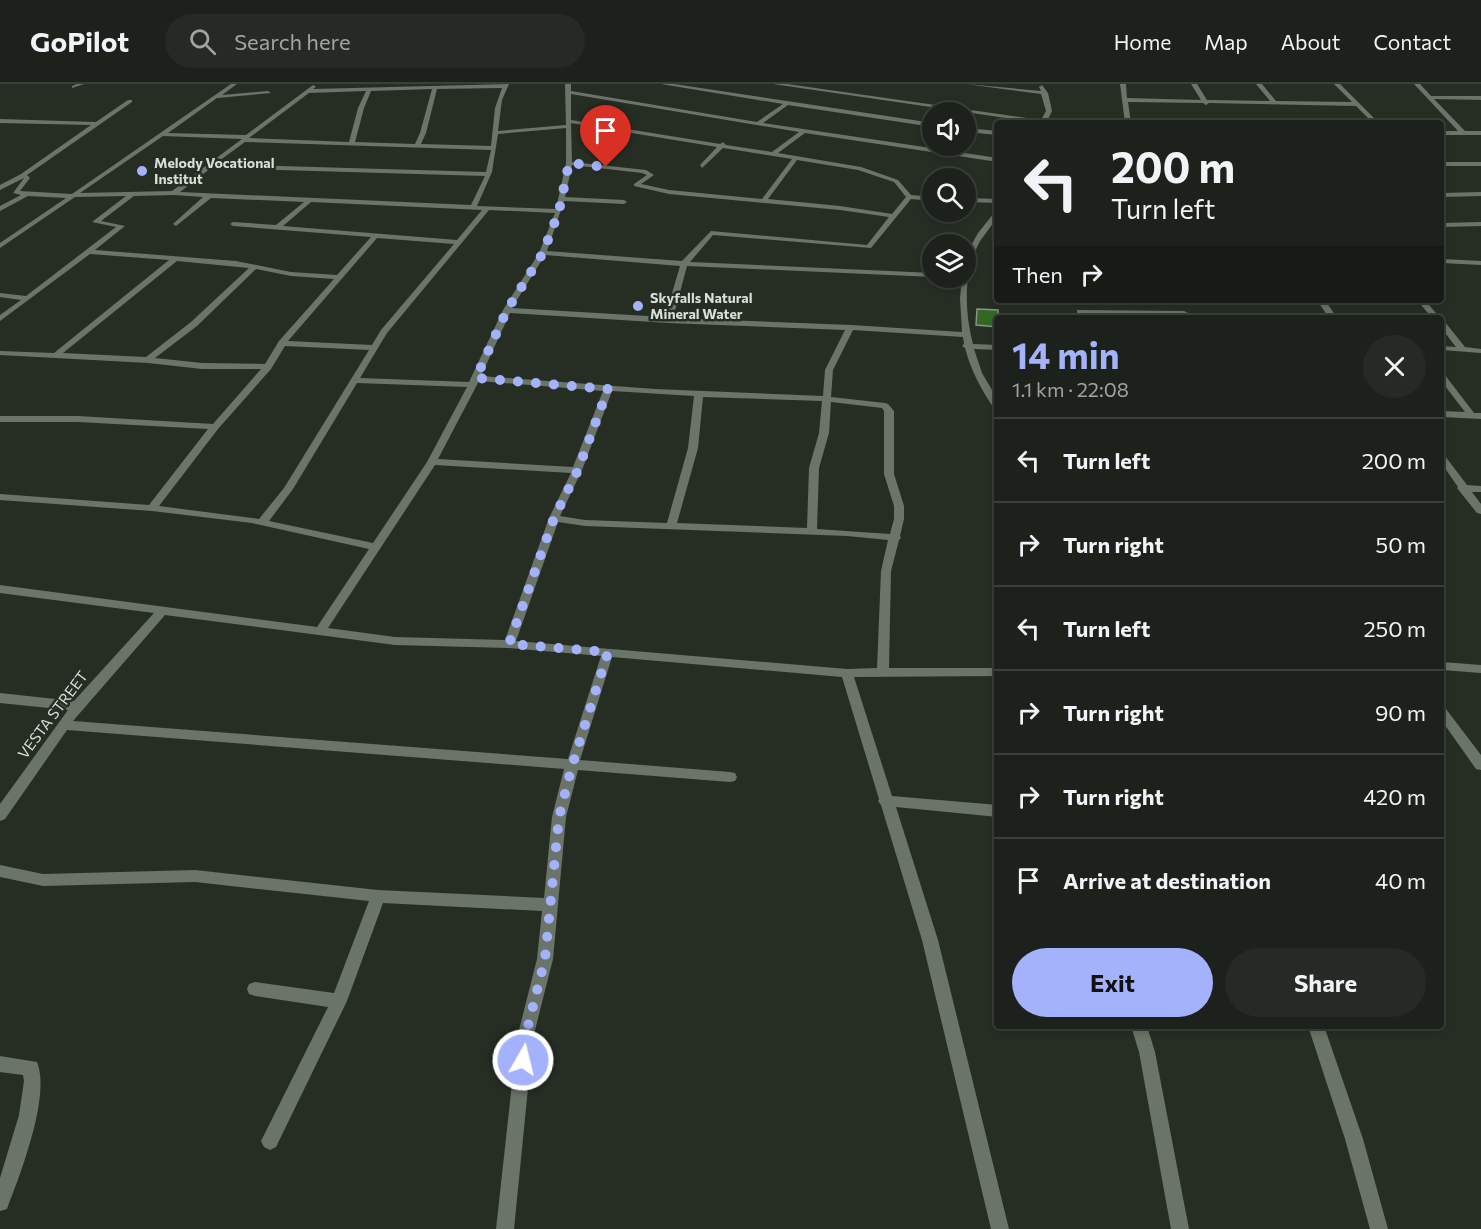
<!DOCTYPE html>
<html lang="en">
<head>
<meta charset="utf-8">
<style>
	:root { --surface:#1c221b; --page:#252a24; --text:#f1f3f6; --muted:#a0a4a3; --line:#3a3f3a; --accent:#a4b2fc }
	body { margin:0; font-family:Commissioner,sans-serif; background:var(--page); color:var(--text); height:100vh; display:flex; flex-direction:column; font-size:22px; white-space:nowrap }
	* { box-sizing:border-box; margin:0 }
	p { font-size:20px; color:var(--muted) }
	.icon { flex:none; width:33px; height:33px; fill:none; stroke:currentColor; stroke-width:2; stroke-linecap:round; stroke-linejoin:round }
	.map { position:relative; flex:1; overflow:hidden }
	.side { position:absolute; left:994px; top:231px; width:450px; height:714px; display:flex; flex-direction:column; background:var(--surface); border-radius:6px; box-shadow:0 3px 9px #0003,0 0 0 2px var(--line) }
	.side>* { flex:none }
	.banner { position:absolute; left:994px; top:36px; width:450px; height:183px; border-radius:6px; box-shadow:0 3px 9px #0003,0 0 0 2px var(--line); background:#1c221b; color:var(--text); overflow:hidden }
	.fabs { position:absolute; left:922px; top:18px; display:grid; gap:12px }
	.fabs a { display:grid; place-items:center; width:54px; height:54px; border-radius:50%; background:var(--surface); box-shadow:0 3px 9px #0003,0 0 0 2px var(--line); font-size:30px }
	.pin { position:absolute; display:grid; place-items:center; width:51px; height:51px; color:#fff; margin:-62px -26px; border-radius:50% 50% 50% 0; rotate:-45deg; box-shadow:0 0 6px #0007 }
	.pin .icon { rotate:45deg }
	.me { position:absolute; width:66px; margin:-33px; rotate:8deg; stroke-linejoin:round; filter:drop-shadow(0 0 4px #0008) }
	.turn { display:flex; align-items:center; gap:21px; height:126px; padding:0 18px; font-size:27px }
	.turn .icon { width:78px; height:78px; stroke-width:2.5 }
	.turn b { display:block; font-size:42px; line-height:51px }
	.then { display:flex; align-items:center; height:57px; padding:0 18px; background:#0003; gap:12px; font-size:22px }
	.round { display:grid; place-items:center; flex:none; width:63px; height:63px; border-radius:32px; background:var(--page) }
	.overview { display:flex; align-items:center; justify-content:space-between; height:102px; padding:0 18px }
	h1 { font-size:36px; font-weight:700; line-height:45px; color:var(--accent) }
	.button { display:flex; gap:12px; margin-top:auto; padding:12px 18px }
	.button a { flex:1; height:69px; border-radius:36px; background:var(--accent); color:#111; font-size:24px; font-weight:700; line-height:69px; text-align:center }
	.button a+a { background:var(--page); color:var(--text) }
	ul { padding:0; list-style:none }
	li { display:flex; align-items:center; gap:18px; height:84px; padding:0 18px; border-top:2px solid var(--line) }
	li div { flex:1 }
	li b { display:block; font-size:22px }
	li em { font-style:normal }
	header { display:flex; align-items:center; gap:36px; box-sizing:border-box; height:84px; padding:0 30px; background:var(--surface); border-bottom:2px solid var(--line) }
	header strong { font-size:28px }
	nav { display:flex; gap:33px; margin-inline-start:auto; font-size:21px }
	.search { width:420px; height:54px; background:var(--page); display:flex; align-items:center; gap:15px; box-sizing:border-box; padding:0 21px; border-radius:33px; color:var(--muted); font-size:22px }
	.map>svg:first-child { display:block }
	.building { fill:#346822; stroke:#8a9387; stroke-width:1.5 }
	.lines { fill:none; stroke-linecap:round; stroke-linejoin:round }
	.minor { fill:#6b7468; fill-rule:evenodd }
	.route { stroke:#a4b2fc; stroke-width:10; stroke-dasharray:0 18 }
	.poi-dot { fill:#a4b2fc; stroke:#262e24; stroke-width:2 }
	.labels { text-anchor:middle; stroke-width:5; stroke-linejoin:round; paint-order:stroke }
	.far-poi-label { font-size:14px; font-weight:bold; fill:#d9ded7; stroke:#262e24; text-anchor:start }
	.street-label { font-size:15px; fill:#d9ded7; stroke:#262e24 }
</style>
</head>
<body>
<header>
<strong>GoPilot</strong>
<div class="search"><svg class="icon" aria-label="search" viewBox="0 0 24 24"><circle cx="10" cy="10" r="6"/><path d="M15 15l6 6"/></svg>Search here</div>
<nav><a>Home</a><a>Map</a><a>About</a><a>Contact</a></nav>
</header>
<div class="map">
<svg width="1481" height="1145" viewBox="0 0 1481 1145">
	<rect width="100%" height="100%" fill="#262e24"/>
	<path class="building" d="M977 225 998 226V243L976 241Z"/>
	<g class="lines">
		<g class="minor">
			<path d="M77 0H84L72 4V2Z"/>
			<path d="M231 0H237L222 11 268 7 271 9 217 14 168 49 246 51 313 1 316 3 313 5 509 0 502 16 498 47 566 41 565 0H571V7L757 38 783 20 661 0H674L933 39V43L788 21 763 39 998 74V78L805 49 778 69 861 83 898 96 911 111 933 113V117L911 115 871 164 713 151 690 178 933 189V193L687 182 673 234 851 241 962 248 960 214 962 194H966L968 167 978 149 998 124C998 138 984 149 978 161 963 190 965 230 973 260L998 261V266L974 265 982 289 998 316V327L995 326C982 307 971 287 965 264L962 262 964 260 963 253 853 246 833 286 831 313 885 319 888 320 894 327V390L904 422V435L900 452 901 454 899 456 891 487 889 584H998V592L854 593 892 712 998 721V733L896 723 938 856 1009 1145H991L922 856 881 721 878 717 879 715 842 593 612 573 580 676 730 688 735 689 737 693 735 697 730 698 578 686 566 733 553 875 533 954 514 1145H496L517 954 537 875 542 827 383 819 347 917 276 1063 270 1066 264 1063 261 1057 328 923 255 912 249 910 247 905 249 900 255 898 334 909 369 817 195 798 43 802 0 793V781L43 790 195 786 378 806 544 814 552 733 564 685 67 646 5 735 0 737V720L68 626 0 619V609L74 617 154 529 0 509V501L317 543 369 465 252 439 152 427 0 416V410L149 421 208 345 78 338H0V332H78L213 340 261 285H202L148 279 0 271V267L54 269 169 176 90 170 0 237V231L21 216 0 213V209L26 212 116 143 92 138 126 112 75 113 0 164V159L66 114 28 112 0 127V122L21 111 13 109 24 94 0 106V101L21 90 91 41 0 39V35L96 38 128 16H132V18L27 91 30 94 20 107 72 110ZM502 4 495 24 491 62 421 60 426 49 437 5ZM432 5 420 49 415 60 355 58 364 24 371 7ZM366 7 358 24 349 58 249 54 309 9ZM571 10 799 48 772 68 726 61 723 58 720 60 571 36ZM571 39 717 63 700 81 702 84 723 64 792 75 762 115 669 106 641 100 654 91 646 86 572 78ZM566 44V79L556 125 477 122 492 88 498 50ZM163 52 242 55 172 107 80 109ZM245 58 491 66 486 88 215 80ZM797 76 858 86 894 98 906 113 892 130 840 122 768 115ZM572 81 642 89 647 91 634 100V102L669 110 840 126 889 133 867 161 711 147 682 177 547 167 564 117 624 120 627 118 624 116 565 113ZM211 84H212L485 92 471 121 180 108ZM174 111 203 113 174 139 173 140 176 142 211 114 304 118 276 141 233 138 230 140 233 142 371 153 337 191 291 188 236 177 95 166 125 142 101 137 134 112ZM311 118 482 126 457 156 283 142ZM489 126 555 129 539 169 503 226 469 298 360 294 387 249ZM377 154 454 160 381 246 372 261 288 257ZM545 171 680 182 665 233 512 224ZM177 177 249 184 191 238 146 273 63 269ZM256 185 291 192 334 195 279 257 265 280 202 279 155 274 197 242ZM510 229 668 239 845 246 825 286 823 312 655 305 481 292ZM285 262 369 266 284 404 259 435 159 422 218 345 271 285ZM479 297 603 307 573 383 438 375ZM357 299 467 303 427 378 373 459 269 437 293 405ZM612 307 694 312 688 364 667 439 585 436 560 432 582 386ZM703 313 822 317 819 349 809 384 807 444 677 439 698 364ZM831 318 882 324 884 327V390L894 422V435L890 450 817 445 819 384 829 349ZM435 381 571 389 549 434 505 556 395 553 328 544ZM558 438 585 442 847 452 888 456 881 487 877 584 847 585 516 557ZM165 531 395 561 509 564 601 572 568 675 73 637Z"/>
			<path d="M773 0H787L1041 36 1046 27 1041 10 966 0 1041 7 1039 3 1042 1 1048 9 1052 27 1047 37 1055 39H1040Z"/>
			<path d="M1120 0H1126L1127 14 1201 16 1191 0H1197L1207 16 1270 17 1256 0H1262L1276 17 1352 18 1334 0H1340L1379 39H1373L1356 22 1209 19 1206 21 1203 19 1128 18 1131 39H1125Z"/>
			<path d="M1414 0H1420L1431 12H1481V16L1434 15 1465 47H1481V51H1442V47H1458Z"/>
			<path d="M966 44 998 47V51L966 48Z"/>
			<rect x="1442" y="78" width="39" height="4"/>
			<path d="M1481 108V112L1442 113V109Z"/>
			<path d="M966 114 998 115V119L966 118Z"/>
			<path d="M1481 138V142L1442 143V139Z"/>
			<path d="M1442 175 1481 177V181L1442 179Z"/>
			<path d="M1317 216H1325L1337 234H1329Z"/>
			<path d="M1417 216H1425L1440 234H1432Z"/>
			<path d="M1077 226 1184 227 1188 229 1184 231 1080 230H1077Z"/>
			<path d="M1442 238H1445L1465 263 1481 265V269L1442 266V262L1456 263 1442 245Z"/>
			<path d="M1442 290 1445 291 1474 329H1481V335L1442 333V327L1465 328 1442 298Z"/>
			<path d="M1442 371 1445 372 1467 401 1481 402V408H1472L1481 420V430L1477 429 1457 404 1458 403 1442 380Z"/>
			<path d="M1442 578 1481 581V589L1442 586Z"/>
			<path d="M1442 623 1446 625 1481 671V686L1476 685 1442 637Z"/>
			<path d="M1131 942H1147L1155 968 1189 1145H1171L1139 968Z"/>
			<path d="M1308 942H1324L1363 1055 1388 1145H1370L1345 1055Z"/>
			<path d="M0 972 37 978C51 1012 20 1091 7 1125L0 1127V1094L19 1031 24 997 23 991 0 988Z"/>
		</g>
	</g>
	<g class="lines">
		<path class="route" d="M523 976 525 954 545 875 559 733 572 682 608 568 509 560 554 434 578 386 608 305 476 294 507 226 543 169 559 127 569 79 606 83"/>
	</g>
	<g class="poi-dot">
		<circle cx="142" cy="87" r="6"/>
		<circle cx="638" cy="222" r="6"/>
	</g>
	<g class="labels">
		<g class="far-poi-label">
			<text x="154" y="84">Melody Vocational<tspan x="154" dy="16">Institut</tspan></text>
			<text x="650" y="219">Skyfalls Natural<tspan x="650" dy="16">Mineral Water</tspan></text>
		</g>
		<g class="street-label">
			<text transform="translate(53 631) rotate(-53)" y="5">VESTA STREET</text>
		</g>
	</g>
</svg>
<div class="fabs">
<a><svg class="icon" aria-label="sound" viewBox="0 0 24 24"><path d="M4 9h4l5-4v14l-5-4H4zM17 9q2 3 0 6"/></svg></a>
<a><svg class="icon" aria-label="search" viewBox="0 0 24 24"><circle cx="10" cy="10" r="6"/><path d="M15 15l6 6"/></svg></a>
<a><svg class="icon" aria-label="layers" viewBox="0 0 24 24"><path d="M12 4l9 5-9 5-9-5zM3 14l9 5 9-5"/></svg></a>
</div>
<div class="pin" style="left:606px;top:83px;background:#d93025"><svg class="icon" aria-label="arrive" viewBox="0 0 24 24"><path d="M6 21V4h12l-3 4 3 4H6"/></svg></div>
<svg class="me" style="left:523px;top:976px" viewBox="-20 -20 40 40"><circle r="17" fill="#a4b2fc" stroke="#fff" stroke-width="3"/><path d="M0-11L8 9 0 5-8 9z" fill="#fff"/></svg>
<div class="banner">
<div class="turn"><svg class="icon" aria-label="left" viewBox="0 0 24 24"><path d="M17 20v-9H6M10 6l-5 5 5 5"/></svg><div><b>200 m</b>Turn left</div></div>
<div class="then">Then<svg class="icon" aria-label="right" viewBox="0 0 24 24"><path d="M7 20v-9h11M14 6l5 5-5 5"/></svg></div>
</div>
<section class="side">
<div class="overview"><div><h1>14 min</h1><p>1.1 km · 22:08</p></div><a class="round"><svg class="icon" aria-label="close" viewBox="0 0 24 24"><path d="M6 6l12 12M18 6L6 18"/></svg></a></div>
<ul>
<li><svg class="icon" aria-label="left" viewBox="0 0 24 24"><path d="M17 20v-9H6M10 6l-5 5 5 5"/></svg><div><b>Turn left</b></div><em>200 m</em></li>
<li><svg class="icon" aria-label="right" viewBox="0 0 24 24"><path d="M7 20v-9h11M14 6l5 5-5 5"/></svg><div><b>Turn right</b></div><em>50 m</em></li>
<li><svg class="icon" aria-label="left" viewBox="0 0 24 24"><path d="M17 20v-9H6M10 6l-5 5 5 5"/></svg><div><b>Turn left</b></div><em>250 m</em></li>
<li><svg class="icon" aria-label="right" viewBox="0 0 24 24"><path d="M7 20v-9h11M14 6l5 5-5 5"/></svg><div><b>Turn right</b></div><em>90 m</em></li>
<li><svg class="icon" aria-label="right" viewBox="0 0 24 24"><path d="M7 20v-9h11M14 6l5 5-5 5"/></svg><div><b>Turn right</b></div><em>420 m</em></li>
<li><svg class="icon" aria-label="arrive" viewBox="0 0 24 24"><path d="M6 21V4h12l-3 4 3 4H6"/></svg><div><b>Arrive at destination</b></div><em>40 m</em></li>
</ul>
<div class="button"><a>Exit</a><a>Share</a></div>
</section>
</div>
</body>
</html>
